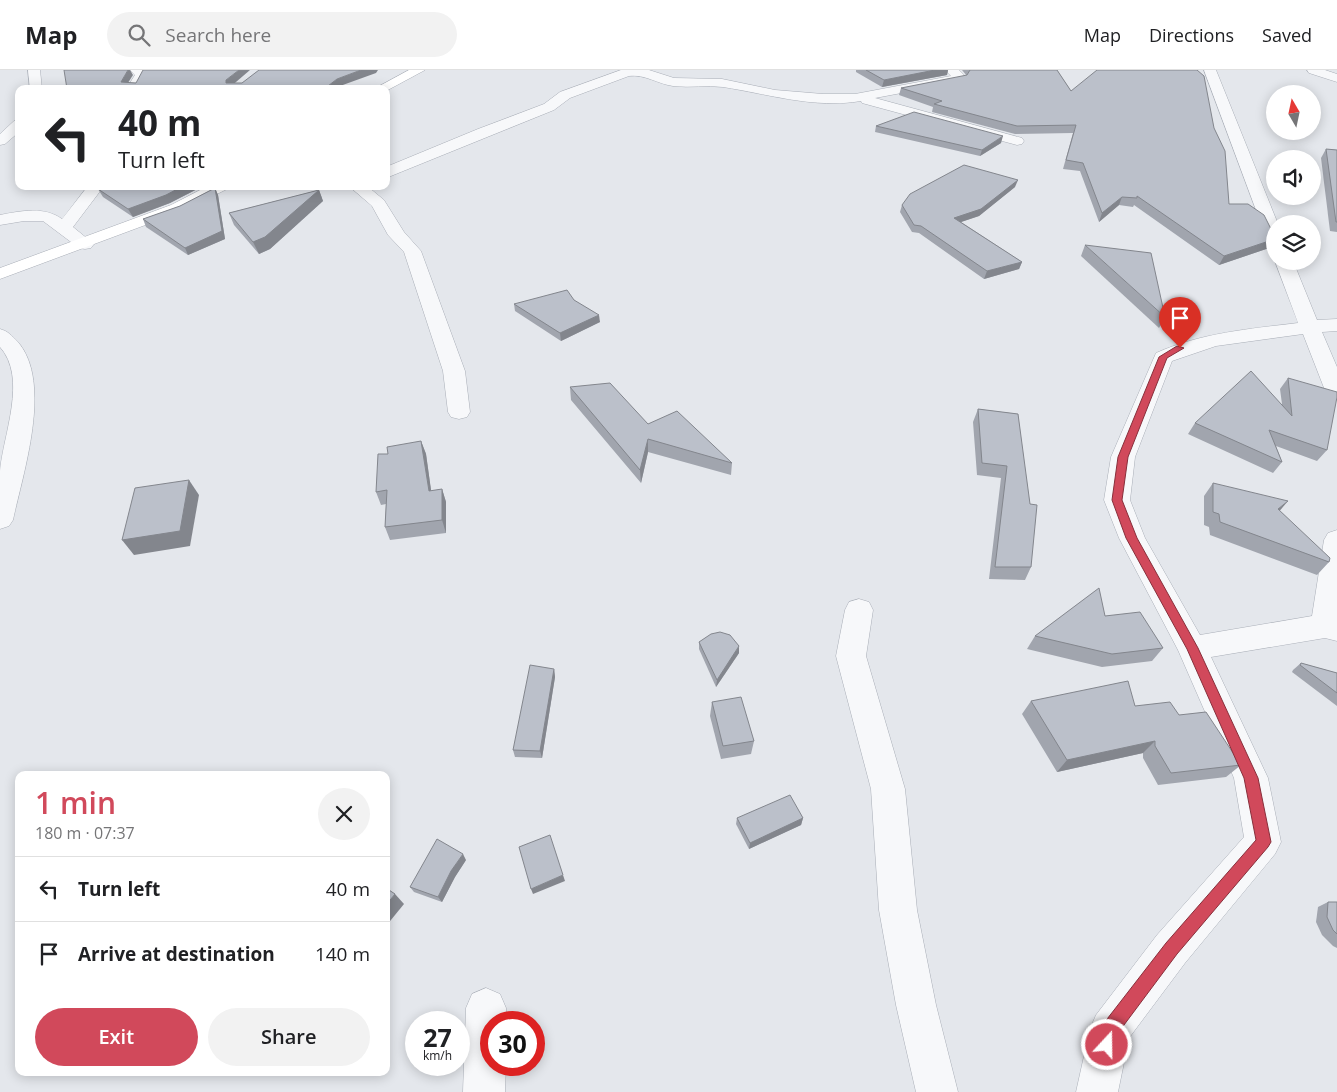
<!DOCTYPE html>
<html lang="en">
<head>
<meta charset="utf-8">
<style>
	:root { --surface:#fff; --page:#f2f2f2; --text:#202124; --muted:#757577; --line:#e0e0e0; --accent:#d1495b }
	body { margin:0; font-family:"Open Sans",sans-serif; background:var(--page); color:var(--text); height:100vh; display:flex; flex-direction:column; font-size:19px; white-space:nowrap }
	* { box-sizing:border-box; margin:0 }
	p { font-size:16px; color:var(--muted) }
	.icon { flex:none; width:28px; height:28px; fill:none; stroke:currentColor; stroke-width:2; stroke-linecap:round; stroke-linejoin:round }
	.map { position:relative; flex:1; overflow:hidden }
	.details { position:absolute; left:15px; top:701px; width:375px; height:305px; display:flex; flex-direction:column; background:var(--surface); border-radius:10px; box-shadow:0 2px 12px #0003 }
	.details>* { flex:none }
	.top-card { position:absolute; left:15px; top:15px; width:375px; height:105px; border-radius:10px; box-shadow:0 2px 12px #0003; background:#fff; color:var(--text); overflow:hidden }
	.needle { width:32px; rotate:351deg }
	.tools { position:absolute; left:1266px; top:15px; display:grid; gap:10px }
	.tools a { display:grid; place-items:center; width:55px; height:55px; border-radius:50%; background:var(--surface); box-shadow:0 2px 12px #0003; font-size:25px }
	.speed { position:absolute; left:405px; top:941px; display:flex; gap:10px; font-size:25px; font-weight:700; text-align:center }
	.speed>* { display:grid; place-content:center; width:65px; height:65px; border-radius:50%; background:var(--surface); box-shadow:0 2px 12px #0003; line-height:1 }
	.speed small { font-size:12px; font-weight:400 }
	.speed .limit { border:8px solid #d22; background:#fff; color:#111 }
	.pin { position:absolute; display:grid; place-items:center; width:42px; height:42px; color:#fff; margin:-51px -21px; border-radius:50% 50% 50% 0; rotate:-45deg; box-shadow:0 0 5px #0007 }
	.pin .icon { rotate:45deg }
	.me { position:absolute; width:55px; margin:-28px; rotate:21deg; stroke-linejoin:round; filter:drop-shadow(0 0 4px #0008) }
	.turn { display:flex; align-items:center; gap:18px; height:105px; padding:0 20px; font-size:22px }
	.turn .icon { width:65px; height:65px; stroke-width:2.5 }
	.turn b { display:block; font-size:35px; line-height:42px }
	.round { display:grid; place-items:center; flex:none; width:52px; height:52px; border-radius:26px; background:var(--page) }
	.summary { display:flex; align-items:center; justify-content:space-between; height:85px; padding:0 20px }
	h1 { font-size:30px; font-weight:600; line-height:38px; color:var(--accent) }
	.primary-button { display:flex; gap:10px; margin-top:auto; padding:10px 20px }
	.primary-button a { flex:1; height:58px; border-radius:30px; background:var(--accent); color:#fff; font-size:20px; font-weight:600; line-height:58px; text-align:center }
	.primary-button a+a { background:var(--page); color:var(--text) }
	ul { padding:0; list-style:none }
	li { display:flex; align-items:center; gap:15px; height:65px; padding:0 20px; border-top:1px solid var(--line) }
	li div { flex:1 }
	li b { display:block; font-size:19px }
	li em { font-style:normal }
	header { display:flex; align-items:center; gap:30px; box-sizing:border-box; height:70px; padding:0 25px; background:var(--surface); border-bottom:1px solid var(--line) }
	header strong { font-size:24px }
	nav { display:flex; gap:28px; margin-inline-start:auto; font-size:18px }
	.search { width:350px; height:45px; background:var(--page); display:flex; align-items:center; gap:12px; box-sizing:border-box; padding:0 18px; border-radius:28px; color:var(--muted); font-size:19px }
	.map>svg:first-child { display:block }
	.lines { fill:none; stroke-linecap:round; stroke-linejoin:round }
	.street-casing { stroke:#a9aeb7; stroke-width:1 }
	.secondary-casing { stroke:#a9aeb7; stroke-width:1 }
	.street { fill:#f7f8fa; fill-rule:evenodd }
	.secondary { fill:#fff; fill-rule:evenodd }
	.wall { fill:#a1a5ae }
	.shaded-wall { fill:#83868d }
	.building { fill:#bbc0ca; stroke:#83868d }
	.route { fill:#d1495b; stroke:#882f3b }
</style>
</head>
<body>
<header>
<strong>Map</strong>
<div class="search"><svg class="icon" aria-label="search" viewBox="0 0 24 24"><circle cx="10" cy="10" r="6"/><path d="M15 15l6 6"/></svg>Search here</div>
<nav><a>Map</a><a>Directions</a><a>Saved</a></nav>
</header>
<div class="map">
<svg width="1337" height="1022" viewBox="0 0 1337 1022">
	<rect width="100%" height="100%" fill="#e4e7ec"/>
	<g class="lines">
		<g class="street-casing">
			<g id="street">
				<path d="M28 0H40L42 19H30Z"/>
				<path d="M130 0H146L147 2 139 19H126L135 5Z"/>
				<path d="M621 0H649L674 8 722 9 775 20 823 24H855L951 6 945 0H959L967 8 965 11 875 28 1022 68 1024 71 1022 74 1017 75 862 33 861 31C815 39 768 24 723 17 707 15 690 18 673 16 658 14 645 4 629 6L570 28 554 40 386 108V97L478 59 544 34 560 22Z"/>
				<path d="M1204 0H1216L1278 154H1275V172L1269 171 1266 167Z"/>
				<path d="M1307 0H1325L1337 4V12L1309 3Z"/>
				<path d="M19 50V62L5 74 0 75V64L14 51Z"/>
				<path d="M88 116H104L73 157 94 174 91 178 85 179 79 178 43 151H24L0 155V145C21 141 44 136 62 149Z"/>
				<path d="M349 116H367L384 130 404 162 421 181 465 301 470 342 467 347 459 349 451 347 448 342 443 301 404 182 388 165 372 136Z"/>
				<path d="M1275 191H1293L1317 250 1337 249V261L1322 262 1337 297V330L1329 328 1326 323 1303 264 1216 276 1172 291 1135 387 1130 430 1145 468 1200 565 1312 546 1324 470 1328 463 1337 460V571L1325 568 1211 587 1268 708 1281 772 1275 784 1185 893 1129 968 1118 1022H1076L1090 959 1096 945 1157 865 1244 767 1234 708 1178 580 1119 468 1104 430 1111 387 1156 283C1201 263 1249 259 1298 253Z"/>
				<path d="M0 259C8 261 12 266 18 272 53 313 23 403 13 450L9 456 0 459C0 440 0 420 0 401 3 365 28 308 0 277Z"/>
				<path d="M859 529 869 532 873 540 866 586 905 719 917 840 936 935 958 1022H916L896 935 879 840 871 719 836 586 845 540 849 532Z"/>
				<path d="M486 918 500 924 506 938V952H491V995H506L505 1022H463L466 938 472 924Z"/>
			</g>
		</g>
		<g class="secondary-casing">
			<g id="secondary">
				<path d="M409 0H425L386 21V19H374Z"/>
				<path d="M208 116H229L227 119 183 141 0 209V198L171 135Z"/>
			</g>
		</g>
		<use href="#street" class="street"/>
		<use href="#secondary" class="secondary"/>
	</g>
	<g class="wall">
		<path d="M856 0H948L947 5 882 17 856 2Z"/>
		<path d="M962 0H1057L1071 21 1229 134 1273 163 1275 164V176L1219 195 1134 135 1133 137 1119 135 1099 152 1080 101 1063 99 1073 63 1015 64 932 42 933 37 899 25 901 18 967 6Z"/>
		<path d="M876 56 1001 73 980 86 875 62Z"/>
		<path d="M1326 79 1337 80V162L1330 161 1321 88Z"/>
		<path d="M119 116H203L170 133 133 147 103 127 98 119Z"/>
		<path d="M1015 117 979 146 961 152 1022 192 1019 199 984 209 919 163 912 162 900 142 902 135Z"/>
		<path d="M215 118 218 125 225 169 188 185 146 157 143 149 180 136Z"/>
		<path d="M319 120 323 131 270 179 259 184 234 155 229 143Z"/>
		<path d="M1085 175 1165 247 1159 258 1081 186Z"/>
		<path d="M574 230 600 252 561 271 515 241 514 234Z"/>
		<path d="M1288 308 1327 380 1317 391 1276 376 1282 392 1273 403 1188 364 1195 353 1282 334 1280 319Z"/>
		<path d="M570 317 648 354 732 393 731 405 648 382 641 413 571 330Z"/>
		<path d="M978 339 1018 344 1031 497 1025 510 989 509 1001 408 977 405 973 352Z"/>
		<path d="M421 371 426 384 431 421 442 419 446 432V463L390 470 385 457 386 434 381 435 376 422 388 384Z"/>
		<path d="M1213 413 1280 441 1329 492 1317 505 1210 465 1209 457 1204 455V426Z"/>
		<path d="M1105 546 1163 578 1152 591 1102 597 1027 579 1035 566Z"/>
		<path d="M699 572 739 583 716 617 699 579Z"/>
		<path d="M1301 593 1337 603V636L1292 602 1293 600Z"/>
		<path d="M554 599 555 607 542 688 515 687 513 680Z"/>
		<path d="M1031 631 1135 636 1179 645 1241 695 1226 707 1158 715 1143 688V683L1057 702 1022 644Z"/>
		<path d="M712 632 754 671 751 684 721 689 710 646Z"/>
		<path d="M737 748H803L801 755 749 779 736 754Z"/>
		<path d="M466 790 455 807 442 832 414 822 410 817Z"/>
		<path d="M1328 832H1337V878L1333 876 1322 865 1316 852 1318 837Z"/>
	</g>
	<g class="shaded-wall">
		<path d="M128 0H130L133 5 124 19 121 12Z"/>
		<path d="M239 0H250L229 18 226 13V10Z"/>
		<path d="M361 0H378L376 3 340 16 336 19H324L337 9Z"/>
		<path d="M935 0H948L947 5 882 17 884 10Z"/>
		<path d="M1003 66 1001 73 980 86 982 80Z"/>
		<path d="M1018 110 1015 117 979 146 952 155 954 148Z"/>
		<path d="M183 116H203L170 133 133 147 128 139Z"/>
		<path d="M215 118 218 125 225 169 188 185 185 178Z"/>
		<path d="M319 120 323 131 270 179 259 184 253 172Z"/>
		<path d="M1122 127 1119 135 1099 152 1102 143Z"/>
		<path d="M1275 169V176L1219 195 1224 186Z"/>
		<path d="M1022 192 1019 199 984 209 987 201Z"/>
		<path d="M599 245 600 252 561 271 560 263Z"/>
		<path d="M648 369V382L641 413 640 400Z"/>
		<path d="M421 371 426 384 433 434 429 421Z"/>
		<path d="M189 410 199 425 190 476 134 485 122 470Z"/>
		<path d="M442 419 446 432V463L442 450Z"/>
		<path d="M1288 431 1277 444 1278 439Z"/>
		<path d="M739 576V583L716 617 717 610Z"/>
		<path d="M554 599 555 607 542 688 540 681Z"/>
		<path d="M1155 671 1143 683 1057 702 1067 690Z"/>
		<path d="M803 748 801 755 749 779 750 773Z"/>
		<path d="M463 784 466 790 455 807 442 832 438 827 451 801Z"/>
		<path d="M563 805 565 811 533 824 531 819Z"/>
		<path d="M395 824 404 834 386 856V835Z"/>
	</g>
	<g class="building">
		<path d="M64 0H128L121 12 136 13 143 0H239L226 10V13H242L259 0H361L337 9 324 19H67Z"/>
		<path d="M866 0H935L884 10Z"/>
		<path d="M970 0H1057L1071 21 1097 0H1197L1204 6 1214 58 1225 81 1229 134H1248L1264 145 1273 163 1275 164V169L1224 186 1137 126V128L1122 127 1102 143 1083 93 1066 90 1076 55 1017 56 934 34 942 31 901 18 967 5Z"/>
		<path d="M914 42 1003 66 982 80 876 56Z"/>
		<path d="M1326 79 1337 80V152H1336Z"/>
		<path d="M964 95 1018 110 981 139 954 148 1022 192 987 201 921 156 914 155 902 135 910 124Z"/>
		<path d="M119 116H183L166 125 128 139 98 119Z"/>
		<path d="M215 118 222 161 185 178 143 149 180 136Z"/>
		<path d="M319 120 265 167 253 172 229 143Z"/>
		<path d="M1085 175 1151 183 1165 247Z"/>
		<path d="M567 220 574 230 599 245 560 263 514 234Z"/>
		<path d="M1251 301 1292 346 1288 308 1337 322V327L1327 380 1269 360 1282 392 1195 353Z"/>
		<path d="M610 313 648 354 677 341 732 393 648 369 640 400 570 317Z"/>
		<path d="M978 339 1018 344 1030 434 1037 435 1031 497H995L1007 396 982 393Z"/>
		<path d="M421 371 429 421 442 419V450L385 457 387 420 376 422 378 384H388L387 377Z"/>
		<path d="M189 410 180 461 122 470 135 418Z"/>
		<path d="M1213 413 1288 431 1278 439 1330 488 1329 492 1220 452 1219 444 1213 442Z"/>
		<path d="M1099 518 1105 546 1140 542 1163 578 1112 584 1035 566Z"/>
		<path d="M720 562 730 565 739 576 717 610 699 572 711 564Z"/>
		<path d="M1301 593 1337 603V623L1300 595Z"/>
		<path d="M530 595 554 599 540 681 513 680Z"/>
		<path d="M1128 611 1135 636 1170 632 1179 645 1206 642 1241 695 1171 703 1155 676V671L1067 690 1031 631Z"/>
		<path d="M741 627 754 671 723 676 712 632Z"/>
		<path d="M790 725 803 748 750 773 737 748Z"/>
		<path d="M550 765 563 805 531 819 519 777Z"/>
		<path d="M437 769 463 784 451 801 438 827 410 817Z"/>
		<path d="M386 818 395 824 386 835Z"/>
		<path d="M1328 832H1337V864L1333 860 1327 847Z"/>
	</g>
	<path class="route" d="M1177 276 1184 278 1167 288 1128 387 1122 430 1137 468 1198 578 1258 708 1271 772 1268 777 1177 884 1118 963 1113 981 1107 983 1101 981 1098 975 1104 953 1166 873 1256 770 1244 708 1187 579 1126 468 1112 430 1118 387 1159 287Z"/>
</svg>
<div class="tools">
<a><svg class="needle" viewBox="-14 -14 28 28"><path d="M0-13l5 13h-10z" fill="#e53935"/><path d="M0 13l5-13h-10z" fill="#757577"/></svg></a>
<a><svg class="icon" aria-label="sound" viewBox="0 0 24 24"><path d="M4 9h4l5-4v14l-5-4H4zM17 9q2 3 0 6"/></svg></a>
<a><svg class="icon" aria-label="layers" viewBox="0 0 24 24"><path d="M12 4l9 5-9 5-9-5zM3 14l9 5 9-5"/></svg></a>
</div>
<div class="speed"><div>27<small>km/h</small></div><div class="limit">30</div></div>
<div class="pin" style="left:1180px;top:278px;background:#d93025"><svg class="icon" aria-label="arrive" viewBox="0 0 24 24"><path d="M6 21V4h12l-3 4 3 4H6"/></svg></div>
<svg class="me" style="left:1107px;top:975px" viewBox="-20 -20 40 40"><circle r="17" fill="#d1495b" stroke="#fff" stroke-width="3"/><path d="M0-11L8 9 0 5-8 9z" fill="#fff"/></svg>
<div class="top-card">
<div class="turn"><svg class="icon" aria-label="left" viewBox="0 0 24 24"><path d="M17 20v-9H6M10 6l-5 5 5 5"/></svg><div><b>40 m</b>Turn left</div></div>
</div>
<section class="details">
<div class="summary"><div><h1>1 min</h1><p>180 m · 07:37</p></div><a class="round"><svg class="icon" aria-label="close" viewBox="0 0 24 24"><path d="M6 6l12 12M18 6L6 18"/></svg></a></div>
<ul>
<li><svg class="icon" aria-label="left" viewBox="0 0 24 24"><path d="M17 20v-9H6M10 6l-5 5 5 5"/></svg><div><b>Turn left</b></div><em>40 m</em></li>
<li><svg class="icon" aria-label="arrive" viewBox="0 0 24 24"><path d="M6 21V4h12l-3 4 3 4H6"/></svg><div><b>Arrive at destination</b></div><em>140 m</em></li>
</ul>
<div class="primary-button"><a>Exit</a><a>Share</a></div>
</section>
</div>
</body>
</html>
